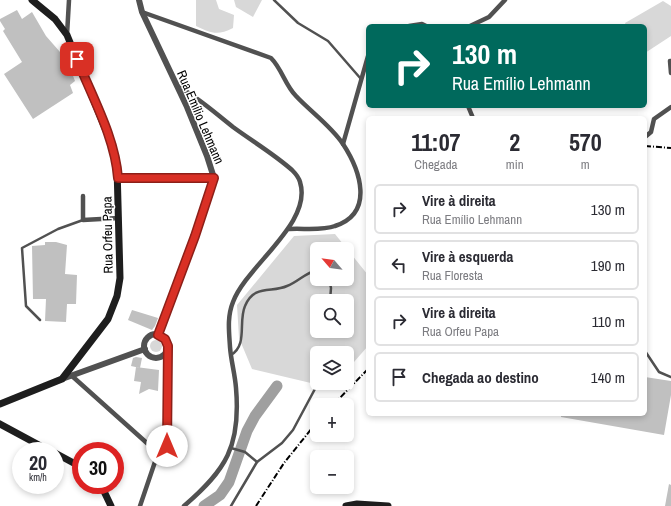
<!DOCTYPE html>
<html lang="pt">
<head>
<meta charset="utf-8">
<style>
	:root { --surface:#fff; --page:#f2f2f3; --text:#2b2b33; --muted:#7c7c81; --line:#e1e1e2 }
	body { margin:0; font-family:"Archivo Narrow",sans-serif; background:var(--page); color:var(--text); height:100vh; display:flex; flex-direction:column; font-size:15px; white-space:nowrap }
	* { box-sizing:border-box; margin:0 }
	p { font-size:13px; color:var(--muted) }
	.icon { flex:none; width:22px; height:22px; fill:none; stroke:currentColor; stroke-width:2; stroke-linecap:round; stroke-linejoin:round }
	.map { position:relative; flex:1; overflow:hidden }
	.details { position:absolute; left:366px; top:116px; width:281px; height:300px; display:flex; flex-direction:column; background:var(--surface); border-radius:6px; box-shadow:0 2px 6px #0003 }
	.details>* { flex:none }
	.hud { position:absolute; left:366px; top:24px; width:281px; height:84px; border-radius:6px; box-shadow:0 2px 6px #0003; background:#00695c; color:#fff; overflow:hidden }
	.needle { width:26px; rotate:298deg }
	.tools { position:absolute; left:310px; top:242px; display:grid; gap:8px }
	.tools a { display:grid; place-items:center; width:44px; height:44px; border-radius:6px; background:var(--surface); box-shadow:0 2px 6px #0003; font-size:20px }
	.speed { position:absolute; left:12px; top:442px; display:flex; gap:8px; font-size:20px; font-weight:700; text-align:center }
	.speed>* { display:grid; place-content:center; width:52px; height:52px; border-radius:50%; background:var(--surface); box-shadow:0 2px 6px #0003; line-height:1 }
	.speed small { font-size:10px; font-weight:400 }
	.speed .limit { border:6px solid #d22; background:#fff; color:#111 }
	.pin { position:absolute; display:grid; place-items:center; width:34px; height:34px; color:#fff; margin:-17px; border-radius:8px; box-shadow:0 2px 6px #0006 }
	.me { position:absolute; width:44px; margin:-22px; rotate:0deg; stroke-linejoin:round; filter:drop-shadow(0 0 3px #0008) }
	.turn { display:flex; align-items:center; gap:14px; height:84px; padding:0 20px; font-size:18px }
	.turn .icon { width:52px; height:52px; stroke-width:2.5 }
	.turn b { display:block; font-size:28px; line-height:34px }
	.eta { display:flex; justify-content:space-evenly; align-items:center; height:68px; text-align:center }
	.eta b { font-size:24px; font-weight:700; line-height:28px }
	ul { padding:0; list-style:none }
	li { display:flex; align-items:center; gap:12px; height:50px; margin:0 8px 6px; padding:0 12px; border:2px solid var(--line); border-radius:6px }
	li div { flex:1 }
	li b { display:block; font-size:15px }
	li em { font-style:normal }
	.map>svg:first-child { display:block }
	.green { fill:#d8d8d8; fill-rule:evenodd }
	.lines { fill:none; stroke-linecap:round; stroke-linejoin:round }
	.river { stroke:#9f9f9f; stroke-width:11 }
	.building { fill:#c0c0c0 }
	.service { stroke:#515151; stroke-width:2.5 }
	.minor { stroke:#515151; stroke-width:4.5 }
	.tertiary { stroke:#515151; stroke-width:6 }
	.secondary { stroke:#1e1e1e; stroke-width:7 }
	.rail { stroke:#000; stroke-width:2; stroke-dasharray:6 2 1 2; stroke-linecap:butt }
	.route-casing { stroke:#8d1f18; stroke-width:10 }
	.route { stroke:#d93025; stroke-width:7 }
	.labels { text-anchor:middle; stroke-width:3; stroke-linejoin:round; paint-order:stroke }
	.street-label { font-size:13px; fill:#000; stroke:#fff }
</style>
</head>
<body>
<div class="map">
<svg width="671" height="506" viewBox="0 0 671 506">
	<rect width="100%" height="100%" fill="#fff"/>
	<g class="green">
		<path d="M196 0H216L219 9 234 15 233 28C217 36 211 33 196 26Z"/>
		<path d="M234 0H262L253 17 236 7Z"/>
		<path d="M663 1 671 6V36L645 53V26H626L625 23Z"/>
		<path d="M335 234 368 275V346L354 362 347 367V353H317V383L315 384 252 369 239 338 237 305 294 236ZM317 249H347V279H317ZM317 301H347V331H317Z"/>
		<circle cx="156" cy="346" r="6"/>
	</g>
	<g class="lines">
		<path class="river" d="M204 506 220 495 229 482 247 431 255 416 277 386"/>
	</g>
	<g class="building">
		<path d="M17 10 22 19 32 12 46 36 67 60 75 81 70 85 73 93 33 119 4 74 22 62 3 31 5 29 0 21V19Z"/>
		<path d="M45 242H56L67 245 65 274 77 275 76 304H67L66 322 45 321 46 299H33L32 246 45 245Z"/>
		<path d="M132 310 158 318 155 326 152 330 128 320Z"/>
		<path d="M136 357 142 358 140 368 131 366 133 358Z"/>
		<path d="M136 367 159 370 158 391 149 389 139 394 141 382 134 381Z"/>
		<path d="M645 377 671 381V395L664 435 561 417V414H645Z"/>
		<path d="M669 484 671 485V506H665Z"/>
	</g>
	<g class="lines">
		<g class="service">
			<path d="M274 0 298 23 328 41 361 79"/>
			<path d="M329 279 331 288 330 301"/>
			<path d="M40 320 26 306 22 248 58 229 83 220"/>
			<path d="M645 351 659 372 671 377"/>
			<path d="M231 355C248 345 238 322 245 306 254 284 272 293 287 286 298 282 305 273 317 270"/>
			<path d="M231 448 245 452 257 462"/>
			<path d="M231 506 257 462 282 443 293 430 316 387"/>
		</g>
		<g class="minor">
			<path d="M142 12 271 58C282 69 285 85 296 96 311 112 331 126 343 144 360 170 375 213 335 226 322 231 303 228 289 229"/>
			<path d="M409 26 422 24 426 26"/>
			<path d="M470 26 489 17 505 0"/>
			<path d="M67 35 69 0"/>
			<path d="M670 61 671 73"/>
			<path d="M177 86C198 97 215 113 233 127 252 141 274 154 292 170 295 173 299 178 300 182 313 223 247 265 233 302 227 317 229 331 230 347 231 361 235 374 236 388 241 446 226 470 184 506"/>
			<path d="M468 106 473 118"/>
			<path d="M645 137 651 132 654 119 671 107"/>
			<path d="M343 144 368 56"/>
			<path d="M118 178H214"/>
			<path d="M83 196V220L119 218"/>
			<path d="M72 376 158 453"/>
			<path d="M140 506 158 453 167 446V350"/>
		</g>
		<g class="tertiary">
			<path d="M139 0 142 12 187 107 207 156 214 178 195 236 159 335"/>
			<circle cx="156" cy="346" r="12"/>
			<path d="M62 379 145 349"/>
		</g>
		<g class="secondary">
			<path d="M0 404 62 379 108 319 117 296 120 278 117 167 109 138 67 35 55 19 32 0"/>
			<path d="M0 424 50 451"/>
			<path d="M55 453 81 467"/>
			<path d="M101 485 111 506"/>
			<path d="M346 506 357 504 388 506"/>
		</g>
		<g class="rail">
			<path d="M645 146 671 148"/>
			<path d="M333 405 368 369"/>
			<path d="M256 506 284 463 317 422"/>
		</g>
	</g>
	<g class="lines">
		<g class="route-casing">
			<path id="route" d="M77 59C92 97 115 137 118 178H214L195 236 158 335 165 339 168 346 167 446"/>
		</g>
		<use href="#route" class="route"/>
	</g>
	<g class="labels">
		<g class="street-label">
			<text transform="translate(201 117) rotate(67)" y="5">Rua Emílio Lehmann</text>
			<text transform="translate(107 235) rotate(-91)" y="5">Rua Orfeu Papa</text>
		</g>
	</g>
</svg>
<div class="tools">
<a><svg class="needle" viewBox="-14 -14 28 28"><path d="M0-13l5 13h-10z" fill="#e53935"/><path d="M0 13l5-13h-10z" fill="#7c7c81"/></svg></a>
<a><svg class="icon" aria-label="search" viewBox="0 0 24 24"><circle cx="10" cy="10" r="6"/><path d="M15 15l6 6"/></svg></a>
<a><svg class="icon" aria-label="layers" viewBox="0 0 24 24"><path d="M12 4l9 5-9 5-9-5zM3 14l9 5 9-5"/></svg></a>
<a>+</a>
<a>−</a>
</div>
<div class="speed"><div>20<small>km/h</small></div><div class="limit">30</div></div>
<div class="pin" style="left:77px;top:59px;background:#d93025"><svg class="icon" aria-label="arrive" viewBox="0 0 24 24"><path d="M6 21V4h12l-3 4 3 4H6"/></svg></div>
<svg class="me" style="left:167px;top:446px" viewBox="-20 -20 40 40"><circle r="19" fill="#fff"/><path d="M0-13L10 11 0 6-10 11z" fill="#d93025"/></svg>
<div class="hud">
<div class="turn"><svg class="icon" aria-label="right" viewBox="0 0 24 24"><path d="M7 20v-9h11M14 6l5 5-5 5"/></svg><div><b>130 m</b>Rua Emílio Lehmann</div></div>
</div>
<section class="details">
<div class="eta">
<div><b>11:07</b><p>Chegada</p></div>
<div><b>2</b><p>min</p></div>
<div><b>570</b><p>m</p></div>
</div>
<ul>
<li><svg class="icon" aria-label="right" viewBox="0 0 24 24"><path d="M7 20v-9h11M14 6l5 5-5 5"/></svg><div><b>Vire à direita</b><p>Rua Emílio Lehmann</p></div><em>130 m</em></li>
<li><svg class="icon" aria-label="left" viewBox="0 0 24 24"><path d="M17 20v-9H6M10 6l-5 5 5 5"/></svg><div><b>Vire à esquerda</b><p>Rua Floresta</p></div><em>190 m</em></li>
<li><svg class="icon" aria-label="right" viewBox="0 0 24 24"><path d="M7 20v-9h11M14 6l5 5-5 5"/></svg><div><b>Vire à direita</b><p>Rua Orfeu Papa</p></div><em>110 m</em></li>
<li><svg class="icon" aria-label="arrive" viewBox="0 0 24 24"><path d="M6 21V4h12l-3 4 3 4H6"/></svg><div><b>Chegada ao destino</b></div><em>140 m</em></li>
</ul>
</section>
</div>
</body>
</html>
